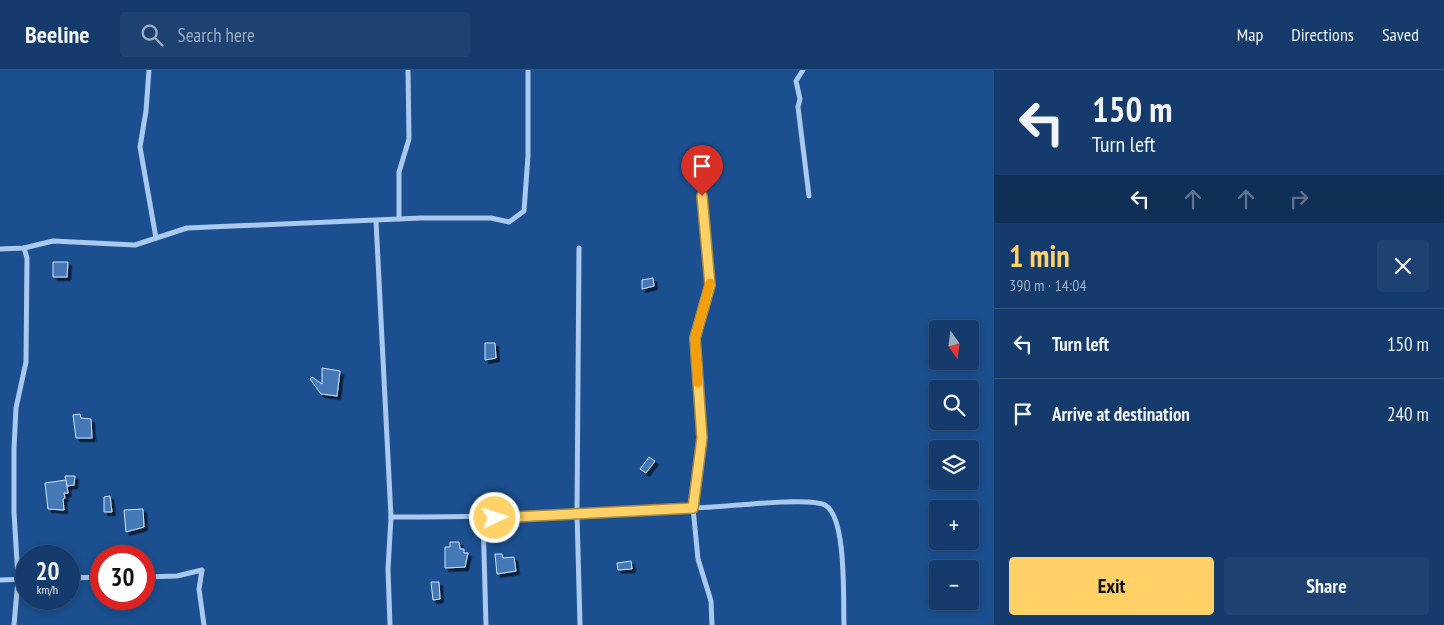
<!DOCTYPE html>
<html lang="en">
<head>
<meta charset="utf-8">
<style>
	:root { --surface:#143b6b; --page:#1d4271; --text:#f1f3f6; --muted:#9dadc1; --line:#33557e; --accent:#ffd166 }
	body { margin:0; font-family:"PT Sans Narrow",sans-serif; background:var(--page); color:var(--text); height:100vh; display:flex; flex-direction:column; font-size:19px; white-space:nowrap }
	* { box-sizing:border-box; margin:0 }
	p { font-size:16px; color:var(--muted) }
	.icon { flex:none; width:28px; height:28px; fill:none; stroke:currentColor; stroke-width:2; stroke-linecap:round; stroke-linejoin:round }
	.map { position:relative; flex:1; overflow:hidden }
	.details { display:flex; flex-direction:column; background:var(--surface); width:450px }
	.details>* { flex:none }
	.top-card { background:#143b6b; color:var(--text); overflow:hidden }
	.needle { width:32px; rotate:166deg }
	.controls { position:absolute; left:929px; top:250px; display:grid; gap:10px }
	.controls a { display:grid; place-items:center; width:50px; height:50px; border-radius:5px; background:var(--surface); box-shadow:0 2px 8px #0003,0 0 0 1px var(--line); font-size:25px }
	.speed { position:absolute; left:15px; top:475px; display:flex; gap:10px; font-size:25px; font-weight:700; text-align:center }
	.speed>* { display:grid; place-content:center; width:65px; height:65px; border-radius:50%; background:var(--surface); box-shadow:0 2px 8px #0003,0 0 0 1px var(--line); line-height:1 }
	.speed small { font-size:12px; font-weight:400 }
	.speed .limit { border:8px solid #d22; background:#fff; color:#111 }
	.pin { position:absolute; display:grid; place-items:center; width:42px; height:42px; color:#fff; margin:-51px -21px; border-radius:50% 50% 50% 0; rotate:-45deg; box-shadow:0 0 5px #0007 }
	.pin .icon { rotate:45deg }
	.me { position:absolute; width:55px; margin:-28px; rotate:86deg; stroke-linejoin:round; filter:drop-shadow(0 0 4px #0008) }
	.turn { display:flex; align-items:center; gap:18px; height:105px; padding:0 15px; font-size:22px }
	.turn .icon { width:65px; height:65px; stroke-width:2.5 }
	.turn b { display:block; font-size:35px; line-height:42px }
	.lanes { display:flex; align-items:center; height:48px; padding:0 15px; background:#0003; justify-content:center; gap:25px; direction:ltr }
	.lanes .off { opacity:.35 }
	.round { display:grid; place-items:center; flex:none; width:52px; height:52px; border-radius:5px; background:var(--page) }
	.overview { display:flex; align-items:center; justify-content:space-between; height:85px; padding:0 15px }
	h1 { font-size:30px; font-weight:700; line-height:38px; color:var(--accent) }
	.button { display:flex; gap:10px; margin-top:auto; padding:10px 15px }
	.button a { flex:1; height:58px; border-radius:5px; background:var(--accent); color:#111; font-size:20px; font-weight:700; line-height:58px; text-align:center }
	.button a+a { background:var(--page); color:var(--text) }
	ul { padding:0; list-style:none }
	li { display:flex; align-items:center; gap:15px; height:70px; padding:0 15px; border-top:1px solid var(--line) }
	li div { flex:1 }
	li b { display:block; font-size:19px }
	li em { font-style:normal }
	header { display:flex; align-items:center; gap:30px; box-sizing:border-box; height:70px; padding:0 25px; background:var(--surface); border-bottom:1px solid var(--line) }
	header strong { font-size:24px }
	nav { display:flex; gap:28px; margin-inline-start:auto; font-size:18px }
	.search { width:350px; height:45px; background:var(--page); display:flex; align-items:center; gap:12px; box-sizing:border-box; padding:0 18px; border-radius:5px; color:var(--muted); font-size:19px }
	main { display:flex; flex:1; min-height:0 }
	.map>svg:first-child { display:block }
	.building { fill:#4478b7; stroke:#cfe3fa; filter:url(#shadow) }
	.lines { fill:none; stroke-linecap:round; stroke-linejoin:round }
	.street { stroke:#a9c9ee; stroke-width:5 }
	.route-casing { stroke:#a68842; stroke-width:12 }
	.route { stroke:#ffd166; stroke-width:9 }
	.slow { stroke:#f59e0b; stroke-width:9 }
</style>
</head>
<body>
<header>
<strong>Beeline</strong>
<div class="search"><svg class="icon" aria-label="search" viewBox="0 0 24 24"><circle cx="10" cy="10" r="6"/><path d="M15 15l6 6"/></svg>Search here</div>
<nav><a>Map</a><a>Directions</a><a>Saved</a></nav>
</header>
<main>
<div class="map">
<svg width="994" height="555" viewBox="0 0 994 555">
	<defs>
		<filter id="shadow"><feDropShadow dx="3.5" dy="3.5" stdDeviation="0" flood-color="#0009"/></filter>
	</defs>
	<rect width="100%" height="100%" fill="#1b4f8f"/>
	<g class="building">
		<path d="M53 192H68L67 207H53Z"/>
		<path d="M653 208 654 216 642 219V210Z"/>
		<path d="M485 273H495L496 288 485 290Z"/>
		<path d="M322 298 340 301 337 326 321 324 310 309 312 307 322 314Z"/>
		<path d="M80 344 81 348 91 349 92 368H76L73 345Z"/>
		<path d="M649 387 655 391 646 403 640 399Z"/>
		<path d="M65 406H75L74 415 67 416Z"/>
		<path d="M66 410 68 423H64L65 428 63 429 64 440 48 439 45 413Z"/>
		<path d="M110 426 112 442H104V427Z"/>
		<path d="M143 439 144 457 126 462 124 440Z"/>
		<path d="M450 472H459L460 479H464V483H468L465 497 445 498V477H450Z"/>
		<path d="M495 484H502L503 488 514 487 516 501 497 504Z"/>
		<path d="M631 491 632 499 618 500 617 493Z"/>
		<path d="M431 512H439L440 529 433 530Z"/>
	</g>
	<g class="lines">
		<g class="street">
			<path d="M149 0 146 41 140 77 156 168"/>
			<path d="M803 0 796 11 800 29 798 37 809 126"/>
			<path d="M700 108 710 215 695 268 702 368 693 438 698 489 711 531 712 555"/>
			<path d="M399 149V102L409 69 408 0"/>
			<path d="M376 151 391 447 388 499 390 555"/>
			<path d="M579 178 577 444 580 555"/>
			<path d="M0 179 24 178 53 171 135 175 187 158 421 148H491L509 152 524 141 528 86V0"/>
			<path d="M391 447C486 447 580 444 674 439 695 438 717 437 738 435 755 434 811 428 825 435 847 447 843 531 844 555"/>
			<path d="M483 447 486 555"/>
			<path d="M144 507 177 506 202 500 199 519 204 555"/>
			<path d="M69 508 101 507"/>
			<path d="M0 510 26 509"/>
			<path d="M14 555 18 509 14 442V379L16 338 26 292 27 188 24 178"/>
		</g>
	</g>
	<g class="lines">
		<g class="route-casing">
			<path id="route" d="M495 448 693 438 702 368 695 268 710 215 702 126"/>
		</g>
		<use href="#route" class="route"/>
		<path class="slow" d="M698 313 695 268 710 213"/>
	</g>
</svg>
<div class="controls">
<a><svg class="needle" viewBox="-14 -14 28 28"><path d="M0-13l5 13h-10z" fill="#e53935"/><path d="M0 13l5-13h-10z" fill="#9dadc1"/></svg></a>
<a><svg class="icon" aria-label="search" viewBox="0 0 24 24"><circle cx="10" cy="10" r="6"/><path d="M15 15l6 6"/></svg></a>
<a><svg class="icon" aria-label="layers" viewBox="0 0 24 24"><path d="M12 4l9 5-9 5-9-5zM3 14l9 5 9-5"/></svg></a>
<a>+</a>
<a>−</a>
</div>
<div class="speed"><div>20<small>km/h</small></div><div class="limit">30</div></div>
<div class="pin" style="left:702px;top:126px;background:#d93025"><svg class="icon" aria-label="arrive" viewBox="0 0 24 24"><path d="M6 21V4h12l-3 4 3 4H6"/></svg></div>
<svg class="me" style="left:495px;top:448px" viewBox="-20 -20 40 40"><circle r="17" fill="#ffd166" stroke="#fff" stroke-width="3"/><path d="M0-11L8 9 0 5-8 9z" fill="#fff"/></svg>
</div>
<section class="details">
<div class="top-card">
<div class="turn"><svg class="icon" aria-label="left" viewBox="0 0 24 24"><path d="M17 20v-9H6M10 6l-5 5 5 5"/></svg><div><b>150 m</b>Turn left</div></div>
<div class="lanes"><svg class="icon" aria-label="left" viewBox="0 0 24 24"><path d="M17 20v-9H6M10 6l-5 5 5 5"/></svg><svg class="icon off" aria-label="ahead" viewBox="0 0 24 24"><path d="M12 20V5M6 11l6-6 6 6"/></svg><svg class="icon off" aria-label="ahead" viewBox="0 0 24 24"><path d="M12 20V5M6 11l6-6 6 6"/></svg><svg class="icon off" aria-label="right" viewBox="0 0 24 24"><path d="M7 20v-9h11M14 6l5 5-5 5"/></svg></div>
</div>
<div class="overview"><div><h1>1 min</h1><p>390 m · 14:04</p></div><a class="round"><svg class="icon" aria-label="close" viewBox="0 0 24 24"><path d="M6 6l12 12M18 6L6 18"/></svg></a></div>
<ul>
<li><svg class="icon" aria-label="left" viewBox="0 0 24 24"><path d="M17 20v-9H6M10 6l-5 5 5 5"/></svg><div><b>Turn left</b></div><em>150 m</em></li>
<li><svg class="icon" aria-label="arrive" viewBox="0 0 24 24"><path d="M6 21V4h12l-3 4 3 4H6"/></svg><div><b>Arrive at destination</b></div><em>240 m</em></li>
</ul>
<div class="button"><a>Exit</a><a>Share</a></div>
</section>
</main>
</body>
</html>
